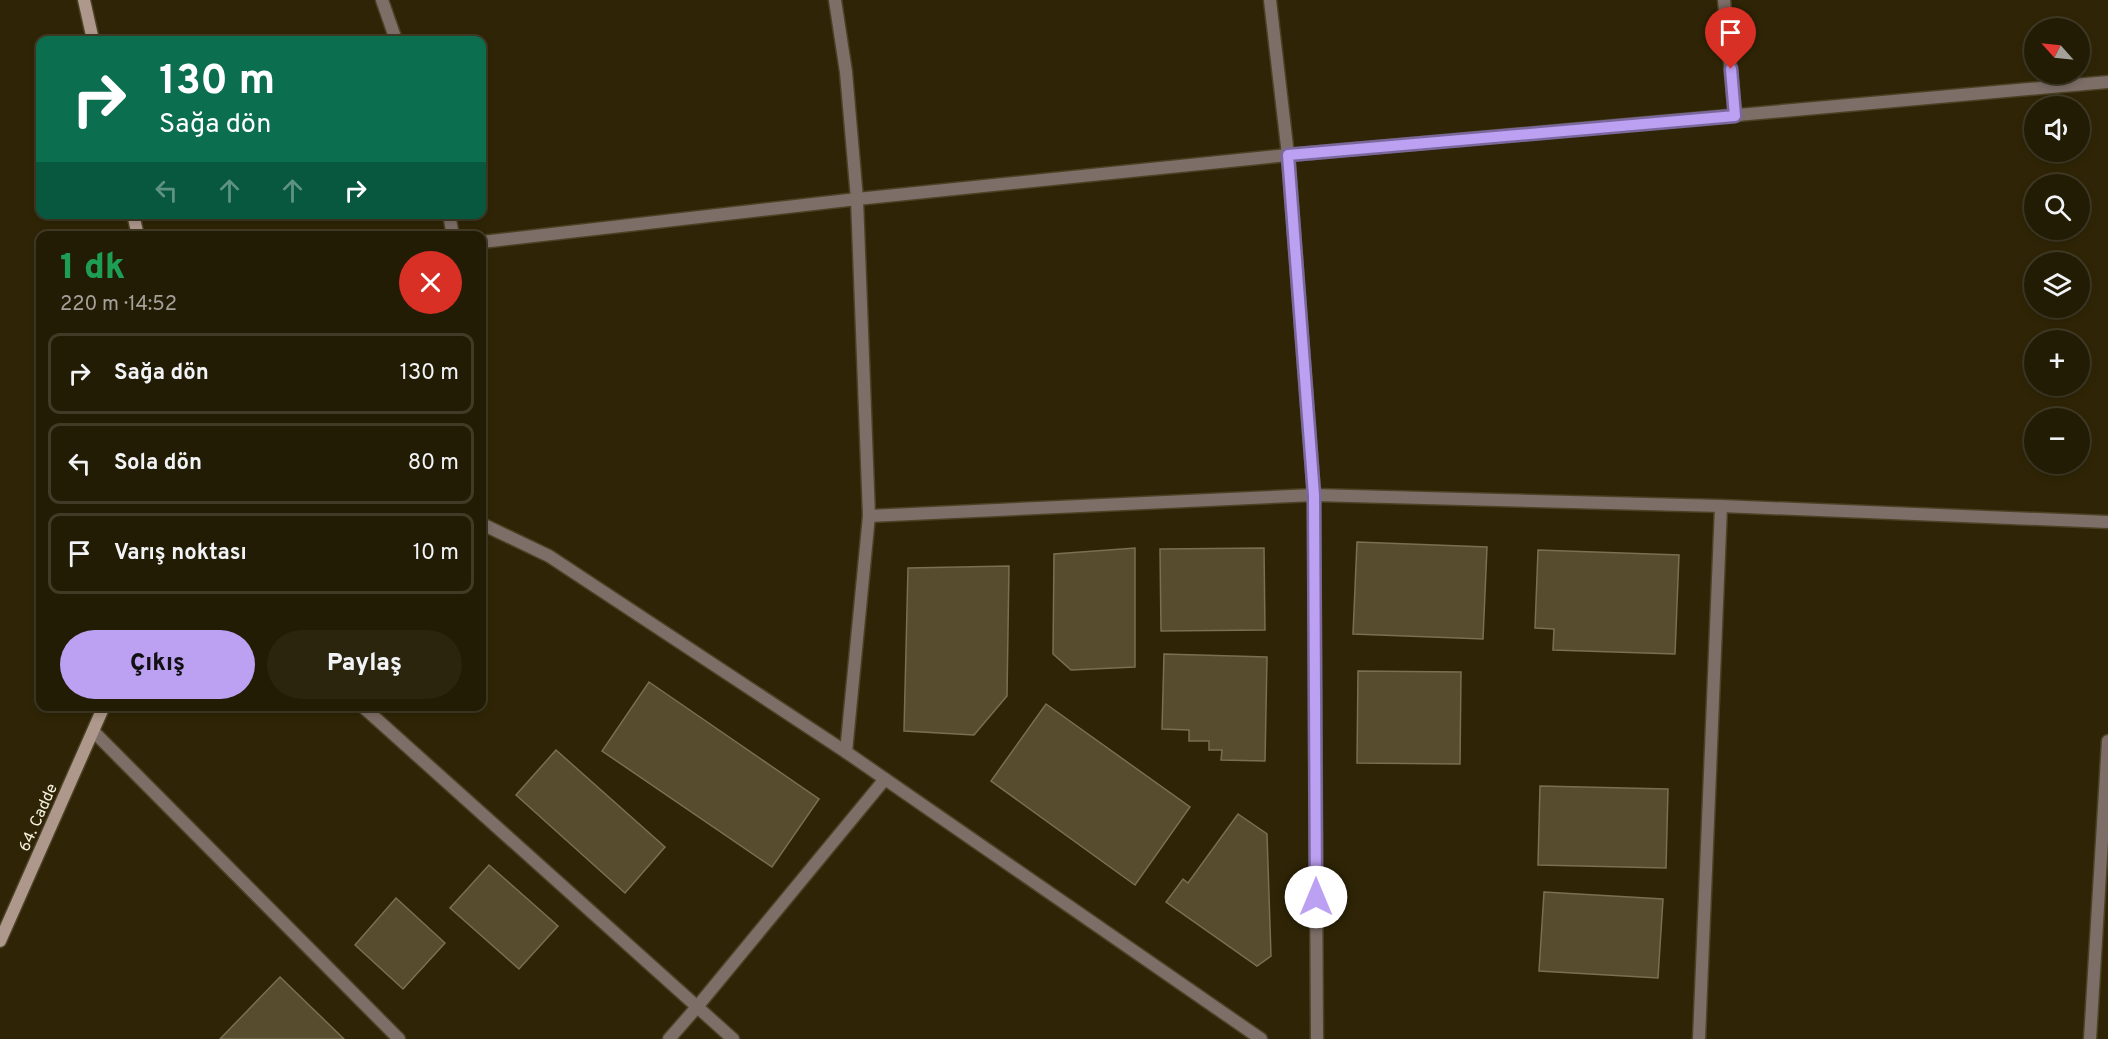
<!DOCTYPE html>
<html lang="tr">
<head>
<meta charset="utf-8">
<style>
	:root { --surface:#231c04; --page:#2b250e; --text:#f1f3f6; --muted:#a3a19a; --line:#403a26; --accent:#bca0f2 }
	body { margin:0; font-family:Overpass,sans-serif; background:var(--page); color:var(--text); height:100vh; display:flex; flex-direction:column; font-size:22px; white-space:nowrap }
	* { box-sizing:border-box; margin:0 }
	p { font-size:20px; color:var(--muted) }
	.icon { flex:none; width:33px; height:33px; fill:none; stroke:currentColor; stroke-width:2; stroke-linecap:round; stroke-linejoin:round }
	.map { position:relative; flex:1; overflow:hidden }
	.sheet { position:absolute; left:36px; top:231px; width:450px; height:480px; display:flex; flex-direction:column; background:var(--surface); border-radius:12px; box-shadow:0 3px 9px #0003,0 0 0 2px var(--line) }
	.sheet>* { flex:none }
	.banner { position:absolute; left:36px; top:36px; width:450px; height:183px; border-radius:12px; box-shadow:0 3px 9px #0003,0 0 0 2px var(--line); background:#0b6e4f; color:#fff; overflow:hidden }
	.needle { width:39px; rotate:297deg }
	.tools { position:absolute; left:2024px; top:18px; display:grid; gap:12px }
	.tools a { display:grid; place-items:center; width:66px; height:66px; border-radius:50%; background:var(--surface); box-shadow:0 3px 9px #0003,0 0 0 2px var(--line); font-size:30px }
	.pin { position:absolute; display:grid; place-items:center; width:51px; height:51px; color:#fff; margin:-62px -26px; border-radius:50% 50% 50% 0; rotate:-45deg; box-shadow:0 0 6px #0007 }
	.pin .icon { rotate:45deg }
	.me { position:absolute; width:66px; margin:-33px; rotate:0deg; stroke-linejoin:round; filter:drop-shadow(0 0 4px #0008) }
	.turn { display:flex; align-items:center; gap:21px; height:126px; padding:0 24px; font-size:27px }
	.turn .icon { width:78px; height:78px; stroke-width:2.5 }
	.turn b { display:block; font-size:42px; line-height:51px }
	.lanes { display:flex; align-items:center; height:57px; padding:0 24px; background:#0003; justify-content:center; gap:30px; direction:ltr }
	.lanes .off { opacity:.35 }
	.round { display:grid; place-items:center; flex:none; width:63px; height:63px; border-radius:32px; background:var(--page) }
	.head { display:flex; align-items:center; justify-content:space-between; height:102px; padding:0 24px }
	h1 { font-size:36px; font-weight:800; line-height:45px; color:#1e9e55 }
	.action { display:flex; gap:12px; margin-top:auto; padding:12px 24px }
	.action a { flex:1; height:69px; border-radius:36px; background:var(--accent); color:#111; font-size:24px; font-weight:800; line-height:69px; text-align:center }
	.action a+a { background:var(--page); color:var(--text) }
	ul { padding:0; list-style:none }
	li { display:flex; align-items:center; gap:18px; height:81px; margin:0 12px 9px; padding:0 12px; border:3px solid var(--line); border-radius:12px }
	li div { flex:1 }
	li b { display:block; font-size:22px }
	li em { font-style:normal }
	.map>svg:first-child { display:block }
	.building { fill:#574c2d; stroke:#7a6f4f; stroke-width:1.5 }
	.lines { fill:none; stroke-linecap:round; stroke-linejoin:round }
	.minor-casing { stroke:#4b4225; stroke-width:15 }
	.secondary-casing { stroke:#4b4225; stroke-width:15 }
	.minor { stroke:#7d6e67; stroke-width:12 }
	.secondary { stroke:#ae978b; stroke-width:12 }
	.route-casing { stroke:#7a689d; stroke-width:15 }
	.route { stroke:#bca0f2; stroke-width:10 }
	.labels { text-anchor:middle; stroke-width:6; stroke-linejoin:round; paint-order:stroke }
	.street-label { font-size:16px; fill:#f8f2e0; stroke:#2f2506 }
</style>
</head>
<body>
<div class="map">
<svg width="2108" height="1039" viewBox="0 0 2108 1039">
	<rect width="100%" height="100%" fill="#2f2506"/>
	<g class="building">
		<path d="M1357 542 1487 547 1483 639 1353 634Z"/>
		<path d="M1135 548V667L1071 670 1053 654 1054 554Z"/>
		<path d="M1264 548 1265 630 1161 631 1160 549Z"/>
		<path d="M1538 550 1679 555 1675 654 1553 650 1554 629 1535 628Z"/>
		<path d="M1009 566 1007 696 974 735 904 731 908 568Z"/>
		<path d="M1164 654 1267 657 1265 761 1221 760 1222 750H1209V741H1189V730L1162 729Z"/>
		<path d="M1358 671 1461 672 1460 764 1357 763Z"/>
		<path d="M649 682 819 799 772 867 602 751Z"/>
		<path d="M1046 704 1190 807 1135 885 991 781Z"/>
		<path d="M556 750 665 847 625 893 516 795Z"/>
		<path d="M1540 786 1668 789 1666 868 1538 865Z"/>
		<path d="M1238 814 1267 834 1271 956 1257 966 1166 902 1183 879 1188 883Z"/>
		<path d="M489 865 558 926 519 969 450 908Z"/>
		<path d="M1544 892 1663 899 1658 978 1539 971Z"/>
		<path d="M396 898 445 943 403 989 355 945Z"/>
		<path d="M280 977 344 1039H220Z"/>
	</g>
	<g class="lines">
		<g class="minor-casing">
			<g id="minor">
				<path d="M382 0 396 40"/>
				<path d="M1270 0 1288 155 1314 495 1317 1039"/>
				<path d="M1724 0 1735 115"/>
				<path d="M449 214 453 236"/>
				<path d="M482 242 857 199 846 72 835 0"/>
				<path d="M869 516 1314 495 1721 506 2108 522"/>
				<path d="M482 524 549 556 846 752"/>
				<path d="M362 706 733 1039"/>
				<path d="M94 732 399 1039"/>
				<path d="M669 1039 697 1007 885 779"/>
				<path d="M1261 1039 846 752 869 516 857 199 1288 155 2108 82"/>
				<path d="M1699 1039 1721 506"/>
				<path d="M2090 1039 2108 741"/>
			</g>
		</g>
		<g class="secondary-casing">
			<g id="secondary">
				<path d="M84 0 93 40"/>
				<path d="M133 214 138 236"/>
				<path d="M0 941 104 706"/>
			</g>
		</g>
		<use href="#minor" class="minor"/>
		<use href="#secondary" class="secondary"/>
	</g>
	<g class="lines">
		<g class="route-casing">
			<path id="route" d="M1316 897 1314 495 1288 155 1735 116 1731 69"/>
		</g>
		<use href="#route" class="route"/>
	</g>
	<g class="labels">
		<g class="street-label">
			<text transform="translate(37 817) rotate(-66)" y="6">64. Cadde</text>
		</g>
	</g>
</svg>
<div class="tools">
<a><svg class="needle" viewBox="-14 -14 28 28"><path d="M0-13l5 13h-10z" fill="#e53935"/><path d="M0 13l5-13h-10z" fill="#a3a19a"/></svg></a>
<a><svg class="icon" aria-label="sound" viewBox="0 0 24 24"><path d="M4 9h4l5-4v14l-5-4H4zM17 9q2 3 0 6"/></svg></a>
<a><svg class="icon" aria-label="search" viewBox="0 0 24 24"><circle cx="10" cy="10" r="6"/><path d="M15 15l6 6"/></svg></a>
<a><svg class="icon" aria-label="layers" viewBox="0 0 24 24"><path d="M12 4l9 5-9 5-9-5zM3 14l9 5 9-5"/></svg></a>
<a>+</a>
<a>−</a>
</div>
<div class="pin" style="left:1731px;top:69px;background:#d93025"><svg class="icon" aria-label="arrive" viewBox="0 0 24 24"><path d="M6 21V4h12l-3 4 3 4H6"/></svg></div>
<svg class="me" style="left:1316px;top:897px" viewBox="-20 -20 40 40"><circle r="19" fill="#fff"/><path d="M0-13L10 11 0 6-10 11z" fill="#bca0f2"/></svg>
<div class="banner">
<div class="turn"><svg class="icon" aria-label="right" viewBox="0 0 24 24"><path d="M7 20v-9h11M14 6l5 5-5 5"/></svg><div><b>130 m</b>Sağa dön</div></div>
<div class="lanes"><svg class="icon off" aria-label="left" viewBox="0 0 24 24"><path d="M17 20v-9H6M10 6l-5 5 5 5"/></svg><svg class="icon off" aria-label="ahead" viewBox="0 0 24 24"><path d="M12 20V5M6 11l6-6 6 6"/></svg><svg class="icon off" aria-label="ahead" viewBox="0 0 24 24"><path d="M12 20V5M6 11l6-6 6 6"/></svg><svg class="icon" aria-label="right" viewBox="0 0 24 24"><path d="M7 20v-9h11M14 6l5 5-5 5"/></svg></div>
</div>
<section class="sheet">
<div class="head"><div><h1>1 dk</h1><p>220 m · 14:52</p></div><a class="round" style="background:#d93025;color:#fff"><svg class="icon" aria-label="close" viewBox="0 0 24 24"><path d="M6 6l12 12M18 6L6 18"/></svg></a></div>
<ul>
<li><svg class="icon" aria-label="right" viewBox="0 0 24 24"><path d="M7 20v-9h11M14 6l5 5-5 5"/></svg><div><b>Sağa dön</b></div><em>130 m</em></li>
<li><svg class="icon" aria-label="left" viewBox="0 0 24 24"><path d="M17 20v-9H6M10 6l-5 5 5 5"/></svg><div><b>Sola dön</b></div><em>80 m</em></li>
<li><svg class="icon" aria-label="arrive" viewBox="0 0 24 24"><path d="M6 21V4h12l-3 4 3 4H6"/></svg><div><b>Varış noktası</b></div><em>10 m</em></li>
</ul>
<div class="action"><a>Çıkış</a><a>Paylaş</a></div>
</section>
</div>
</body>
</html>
